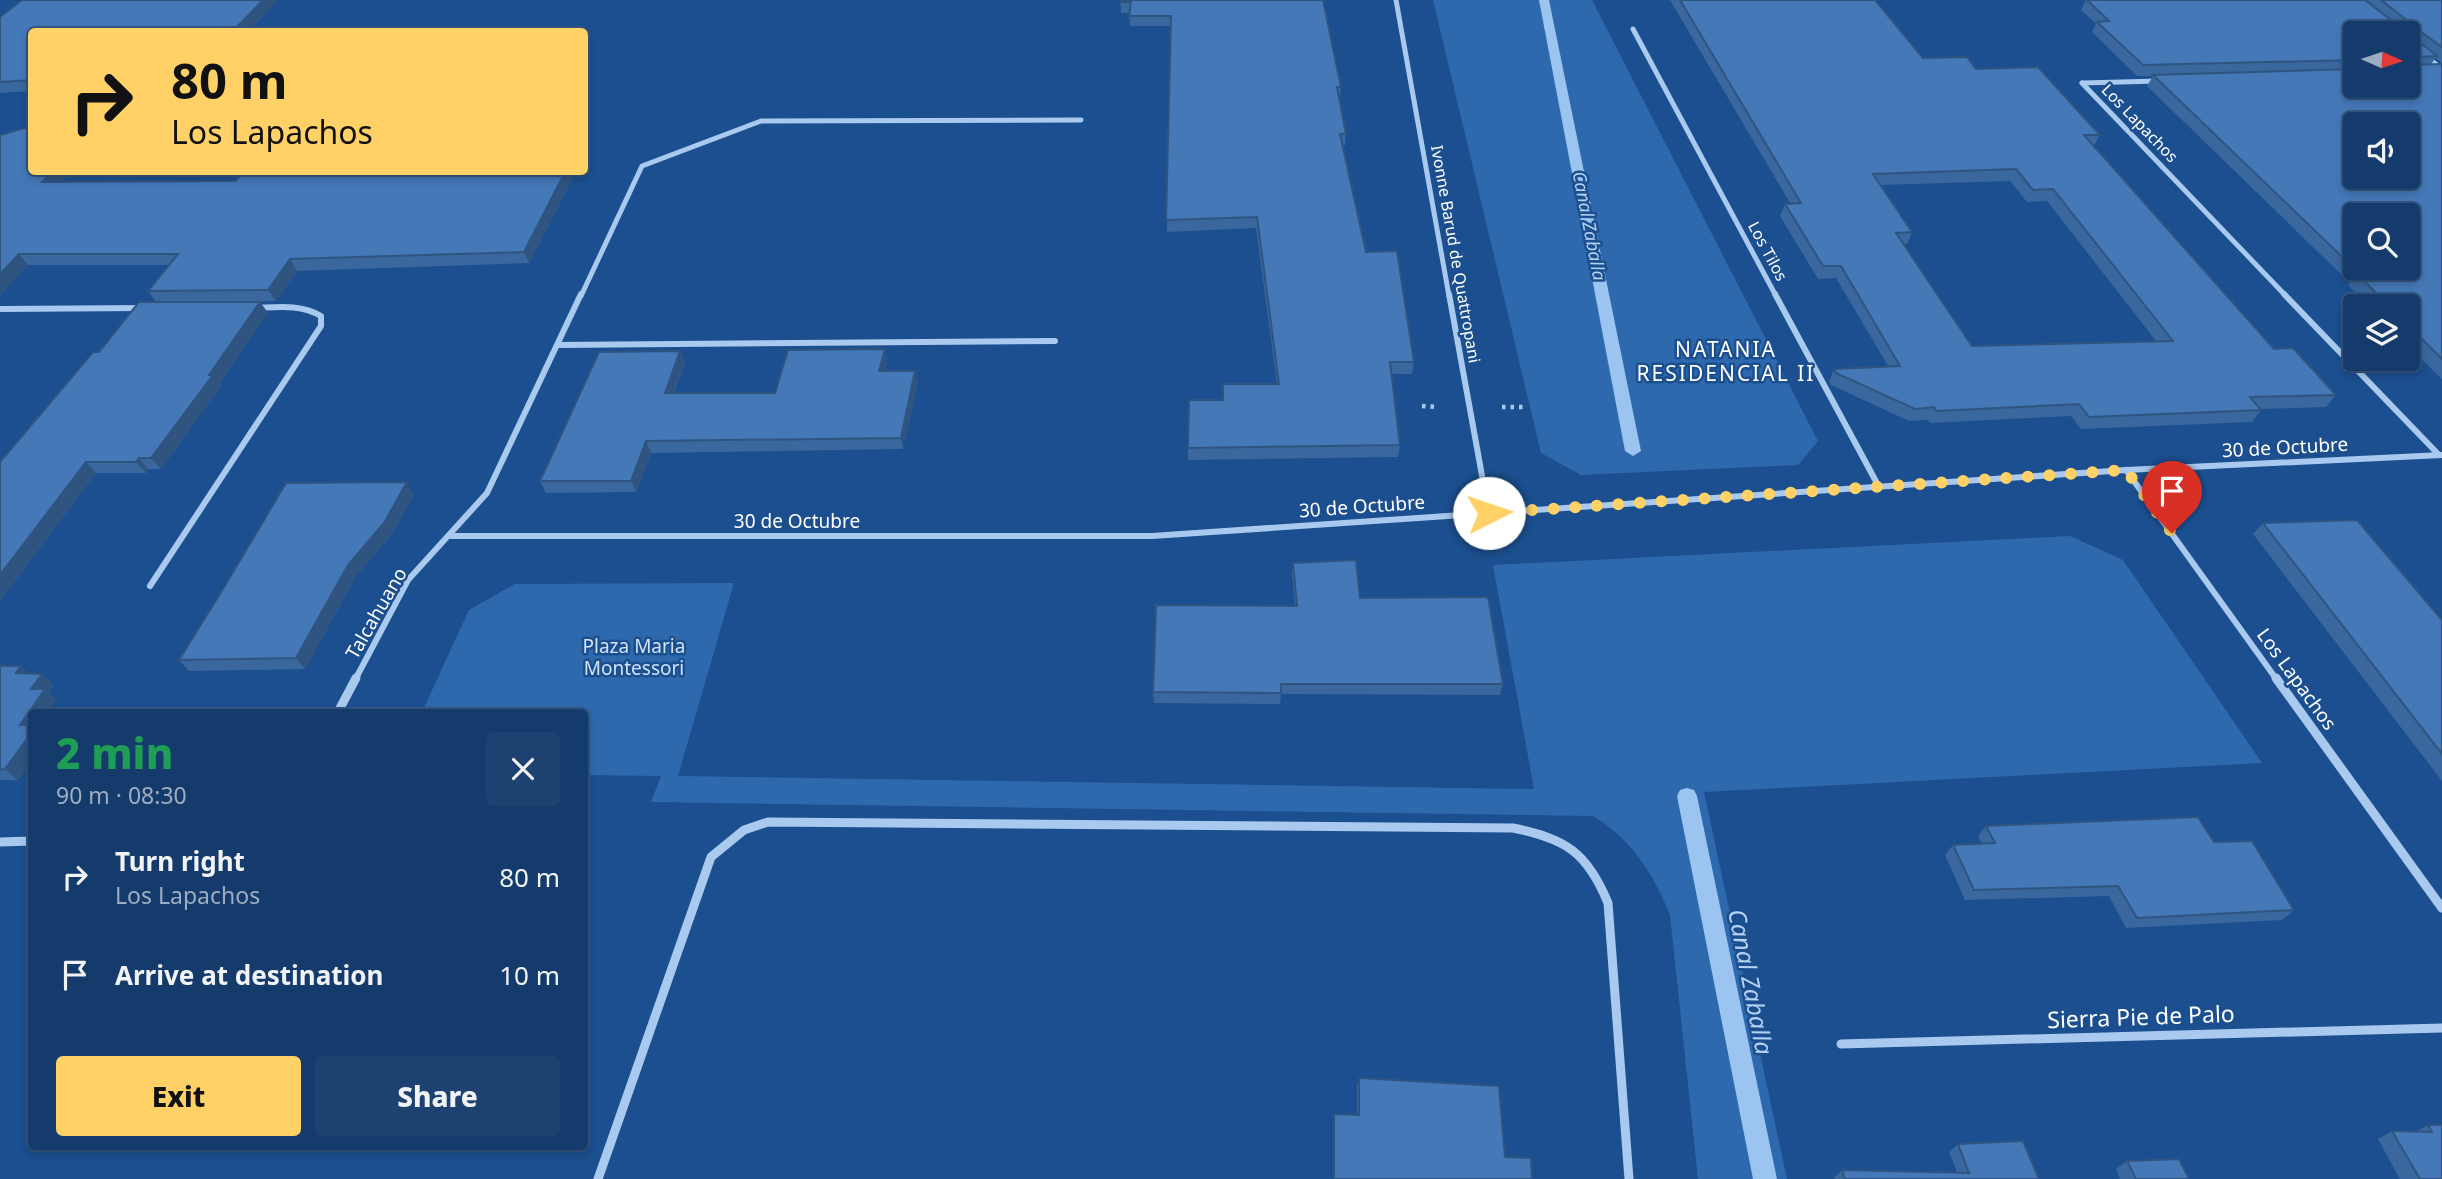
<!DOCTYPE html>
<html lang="en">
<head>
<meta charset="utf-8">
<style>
	:root { --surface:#143b6b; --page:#1d4271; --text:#f1f3f6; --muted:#9dadc1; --line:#33557e; --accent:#ffd166 }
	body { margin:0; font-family:"Noto Sans",sans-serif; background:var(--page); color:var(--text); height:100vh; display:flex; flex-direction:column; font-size:26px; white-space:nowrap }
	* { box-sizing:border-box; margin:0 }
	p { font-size:23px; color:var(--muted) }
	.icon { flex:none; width:38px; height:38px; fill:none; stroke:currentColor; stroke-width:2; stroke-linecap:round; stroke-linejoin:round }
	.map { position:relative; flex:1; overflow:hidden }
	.panel { position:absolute; left:28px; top:709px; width:560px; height:441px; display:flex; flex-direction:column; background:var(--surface); border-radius:7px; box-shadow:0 4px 10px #0003,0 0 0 2px var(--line) }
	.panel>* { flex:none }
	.top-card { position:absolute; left:28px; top:28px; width:560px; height:147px; border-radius:7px; box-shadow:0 4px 10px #0003,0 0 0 2px var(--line); background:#ffd166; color:#111; overflow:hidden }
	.needle { width:46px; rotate:93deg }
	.buttons { position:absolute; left:2343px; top:21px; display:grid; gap:14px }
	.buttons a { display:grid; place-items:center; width:77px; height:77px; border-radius:7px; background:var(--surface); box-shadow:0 4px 10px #0003,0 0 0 2px var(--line); font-size:35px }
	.pin { position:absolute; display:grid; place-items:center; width:60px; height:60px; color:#fff; margin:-72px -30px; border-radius:50% 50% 50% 0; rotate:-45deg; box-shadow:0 0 7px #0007 }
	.pin .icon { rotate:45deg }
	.me { position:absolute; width:77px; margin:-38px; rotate:86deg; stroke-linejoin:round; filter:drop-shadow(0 0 5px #0008) }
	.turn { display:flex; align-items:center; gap:24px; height:147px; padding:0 28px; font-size:32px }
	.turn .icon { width:91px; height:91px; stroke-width:2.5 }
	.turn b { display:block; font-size:49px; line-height:60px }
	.round { display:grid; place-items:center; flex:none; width:74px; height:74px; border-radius:7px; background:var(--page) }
	.summary { display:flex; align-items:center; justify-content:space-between; height:119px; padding:0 28px }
	h1 { font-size:42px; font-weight:800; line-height:52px; color:#1e9e55 }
	.button { display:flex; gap:14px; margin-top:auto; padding:14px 28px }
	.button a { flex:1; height:80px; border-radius:7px; background:var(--accent); color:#111; font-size:28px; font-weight:800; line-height:80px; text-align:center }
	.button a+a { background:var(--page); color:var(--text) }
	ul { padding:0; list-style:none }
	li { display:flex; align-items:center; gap:21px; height:98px; padding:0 28px }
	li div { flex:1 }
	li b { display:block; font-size:26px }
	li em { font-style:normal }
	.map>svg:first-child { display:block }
	.green { fill:#2e69ad }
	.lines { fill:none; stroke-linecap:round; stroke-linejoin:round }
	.stream { fill:#9cc4f0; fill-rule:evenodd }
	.path { stroke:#a9c9ee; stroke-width:4.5; stroke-dasharray:3.5 5; stroke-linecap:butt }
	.street-far2 { stroke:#a9c9ee; stroke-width:5 }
	.street-far1 { stroke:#a9c9ee; stroke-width:6 }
	.street { stroke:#a9c9ee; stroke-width:9 }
	.wall { fill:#3a679d; fill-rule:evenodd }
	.shaded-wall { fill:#305480 }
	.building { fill:#4478b7; stroke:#305480; stroke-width:2; fill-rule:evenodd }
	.route { stroke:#ffd166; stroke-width:12; stroke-dasharray:0 21.6 }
	.labels { text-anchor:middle; stroke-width:5; stroke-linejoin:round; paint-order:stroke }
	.far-street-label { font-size:16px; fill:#fff; stroke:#1b4f8f }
	.far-water-label { font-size:18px; font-style:italic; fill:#b5d3f5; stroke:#1b4f8f }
	.street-label { font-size:19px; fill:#fff; stroke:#1b4f8f }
	.park-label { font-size:19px; fill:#cfe3fa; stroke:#1b4f8f }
	.neighbourhood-label { font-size:21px; letter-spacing:2px; fill:#fff; stroke:#1b4f8f }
	.near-street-label { font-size:23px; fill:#fff; stroke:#1b4f8f }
	.near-water-label { font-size:24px; font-style:italic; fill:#b5d3f5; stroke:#1b4f8f }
</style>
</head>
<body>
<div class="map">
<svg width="2442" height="1179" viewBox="0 0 2442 1179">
	<rect width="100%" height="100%" fill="#1b4f8f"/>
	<g class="green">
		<path d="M1433 0H1592L1818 441 1798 465 1581 475 1541 453Z"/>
		<path d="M2070 536 2123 560 2262 763 1704 792 1787 1179H1698L1670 915C1654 875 1631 838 1593 816L651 802 661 776 585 775 584 712H422L469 610 515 584 734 583 678 776 1534 789 1493 565Z"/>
	</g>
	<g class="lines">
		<g class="stream">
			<path d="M1539 0H1549L1641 451 1633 456 1625 451Z"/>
			<path d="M1687 788 1694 790 1697 796 1777 1179H1753L1677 796 1680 790Z"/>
		</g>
		<g class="path">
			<path d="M1422 406 1437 407"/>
			<path d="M1502 407H1526"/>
		</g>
		<g class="street-far2">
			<path d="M1396 0 1449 296"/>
			<path d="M1633 29 1776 296"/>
			<path d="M2425 56 2442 69"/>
			<path d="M2082 83 2286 296"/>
			<path d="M2082 83 2159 81"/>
			<path d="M581 296 642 166 761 121 1081 120"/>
		</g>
		<g class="street-far1">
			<path d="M1449 294 1489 514"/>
			<path d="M1775 294 1879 487"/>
			<path d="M2284 294 2439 455"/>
			<path d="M0 309 143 308"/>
			<path d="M558 345 1055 341"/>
			<path d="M2126 470 2277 680"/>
			<path d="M451 536H1152L2126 470 2442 455"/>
			<path d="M150 586 321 326V316C301 304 279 307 256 308"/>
			<path d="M355 680 408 580 487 493 581 294"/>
		</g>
		<g class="street">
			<path d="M2276 678 2442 908"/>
			<path d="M338 712 356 678"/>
			<path d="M0 842 32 841"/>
			<path d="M1841 1044 2442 1028"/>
			<path d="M598 1179 711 857 744 830 768 822 1513 828C1566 839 1587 852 1608 903L1629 1179"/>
		</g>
	</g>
	<g class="wall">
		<path d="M22 0H278L248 32H32V91L0 93V17Z"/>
		<path d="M1120 0H1323L1341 87 1340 98H1339L1346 134 1345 145H1342L1366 252 1414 362 1412 374H1392L1400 445 1398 457 1188 460V448L1223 400 1277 384 1256 228 1167 232 1171 26H1130L1129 13H1121Z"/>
		<path d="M1670 0H1875L1923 58 1976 69 2100 135 2094 146 2274 349 2336 395 2326 407 2260 409 2261 410 2252 422 2081 429 2071 416 1930 423 1928 420 1909 421 1831 385 1829 381 1834 369 1888 366 1836 278 1818 279 1780 216 1785 204 1790 203ZM2010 181 2027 202 2047 201 2156 341 1972 346 1904 244H1907L1912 232 1881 185Z"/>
		<path d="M2086 0H2442V63L2435 58 2431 65 2442 64V379L2408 346V306H2369L2348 285 2350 283 2147 86 2153 76H2137L2092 32 2096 24 2081 10ZM2356 33 2408 86H2356Z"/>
		<path d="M0 135 32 172H71L61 182 235 181 576 172 529 263 297 271 276 301 156 302 148 291 169 265H28L0 295Z"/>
		<path d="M260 302 268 313 219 384 221 386 161 469H148L146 473H96L0 601 99 352Z"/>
		<path d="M680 351 685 362 674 393H775L887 361 885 371 918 382 903 449 651 453 636 492 546 493 540 481Z"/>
		<path d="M414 494 392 534 356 576 305 669 189 671 179 660Z"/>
		<path d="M2263 523 2442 620V781L2253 534Z"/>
		<path d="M1293 563 1360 598 1503 684 1500 695 1281 694 1280 704 1154 703 1153 692 1295 606 1292 574Z"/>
		<path d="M0 666 29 674H42L54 685 48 692 57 700 32 712V760L18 780H0Z"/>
		<path d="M1986 826 2214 842 2294 910 2282 920 2126 928 2109 896 1965 900 1945 855 1953 845 1982 844 1978 836Z"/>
		<path d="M1359 1078 1505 1157 1532 1179H1333V1122L1334 1114 1357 1115V1086Z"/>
		<path d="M2428 1125H2442V1179H2400L2378 1139 2392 1131 2416 1132Z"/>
		<path d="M1958 1144 2039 1179H1834V1178L1842 1170 1957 1172 1949 1152Z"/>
		<path d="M2127 1161 2189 1179H2120L2116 1169Z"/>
	</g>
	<g class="shaded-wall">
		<path d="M263 0H278L248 32H232Z"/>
		<path d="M52 172H71L50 193 42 182Z"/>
		<path d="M565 172H576L529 263 524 252Z"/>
		<path d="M19 254 28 265 0 295V274Z"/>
		<path d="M290 259 297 271 276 301 268 290Z"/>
		<path d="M260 302 268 313 219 384 221 386 161 469 151 458Z"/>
		<path d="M885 349 887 361 882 382 879 371Z"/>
		<path d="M680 351 685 362 669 404 665 393Z"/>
		<path d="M915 371 918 382 903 449 901 438Z"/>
		<path d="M646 441 651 453 636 492 631 481Z"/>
		<path d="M139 458 148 469 146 473 136 462Z"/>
		<path d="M86 462 96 473 0 601V575Z"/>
		<path d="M407 482 414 494 392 534 356 576 305 669 296 658 348 565Z"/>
		<path d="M21 666 33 677 16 673Z"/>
		<path d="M42 674 54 685 48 692 57 700 48 712H32V760L18 780 5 769 31 689Z"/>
	</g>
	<g class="building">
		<path d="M22 0H263L232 32H32V80L0 82V17Z"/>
		<path d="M1120 0H1323L1341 87H1337L1346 134H1340L1366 252 1397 251 1414 362H1390L1400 445 1188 448 1189 400H1223V384H1279L1257 217 1166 220 1171 16H1129L1131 2H1120Z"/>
		<path d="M1680 0H1875L1923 58 1967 57 1976 69 2038 67 2100 135H2084L2274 349 2293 348 2336 395 2250 397 2261 410 2089 417 2079 404 1936 411 1934 407 1915 409 1836 373 1834 369 1900 366 1841 266H1823L1785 204 1801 203ZM2016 169 2033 190 2053 189 2173 341 1972 346 1896 233 1912 232 1873 174Z"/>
		<path d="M2087 0H2365L2400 27H2406L2408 21 2381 0H2442V47L2414 27 2410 31 2412 36 2437 56 2413 57 2411 65 2442 64V359L2408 325V306H2389L2357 274H2360L2153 75 2356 69V86H2408V33H2356V60L2143 65 2097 22 2109 21ZM2356 124H2408V177H2356ZM2356 215H2408V268H2356Z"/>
		<path d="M32 126V172H52L42 182 235 181 244 172H565L524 252 290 259 268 290 148 291 178 254H19L0 274V135Z"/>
		<path d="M139 302H260L209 375H213L151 458H139L136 462H86L0 575V462L93 352H99Z"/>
		<path d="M885 349 879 371H915L901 438 646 441 631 481H540L599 352 680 351 665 393H775L788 350Z"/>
		<path d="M407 482 384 523 348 565 296 658 179 660 223 589 286 483Z"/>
		<path d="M2357 520 2442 620V754L2263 523Z"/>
		<path d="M1356 560 1360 598 1488 597 1503 684H1281V693L1153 692 1156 605 1297 606 1293 563Z"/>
		<path d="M0 666H21L16 673 42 674 31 689H45L20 725H32V732L5 769 0 770Z"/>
		<path d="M2198 817 2214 842 2252 841 2294 910 2137 918 2118 886 1974 890 1953 845 1995 843 1986 826Z"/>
		<path d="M1359 1078 1499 1086 1505 1157 1531 1158 1532 1179H1334V1114L1359 1115Z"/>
		<path d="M2428 1125H2442V1179H2420L2392 1131 2432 1132Z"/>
		<path d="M2023 1141 2039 1179H1845L1842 1170 1969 1173 1958 1144Z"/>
		<path d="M2179 1159 2189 1179H2136L2127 1161Z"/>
	</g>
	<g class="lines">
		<path class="route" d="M1489 513 2126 470 2172 533"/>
	</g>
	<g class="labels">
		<g class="far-street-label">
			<text transform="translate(2140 123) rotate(46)" y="6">Los Lapachos</text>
			<text transform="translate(1768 251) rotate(62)" y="6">Los Tilos</text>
			<text transform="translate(1456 254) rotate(80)" y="6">Ivonne Barud de Quattropani</text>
		</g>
		<g class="far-water-label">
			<text transform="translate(1589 226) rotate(79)" y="6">Canal Zaballa</text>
		</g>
		<g class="street-label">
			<text transform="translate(2285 447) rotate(-3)" y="7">30 de Octubre</text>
			<text transform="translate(1362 506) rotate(-4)" y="7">30 de Octubre</text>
			<text x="797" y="528">30 de Octubre</text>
			<text transform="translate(376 613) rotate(-60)" y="7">Talcahuano</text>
			<text transform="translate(2297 679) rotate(54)" y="7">Los Lapachos</text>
		</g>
		<g class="park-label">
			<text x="634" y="653">Plaza Maria<tspan x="634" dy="22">Montessori</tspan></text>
		</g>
		<g class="neighbourhood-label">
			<text x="1726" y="357">NATANIA<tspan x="1726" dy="24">RESIDENCIAL II</tspan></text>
		</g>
		<g class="near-street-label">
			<text transform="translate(2141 1017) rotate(-2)" y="8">Sierra Pie de Palo</text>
		</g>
		<g class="near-water-label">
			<text transform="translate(1750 982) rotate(79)" y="8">Canal Zaballa</text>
		</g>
	</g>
</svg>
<div class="buttons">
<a><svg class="needle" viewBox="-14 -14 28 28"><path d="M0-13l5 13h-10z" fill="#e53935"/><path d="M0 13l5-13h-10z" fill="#9dadc1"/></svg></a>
<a><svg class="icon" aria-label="sound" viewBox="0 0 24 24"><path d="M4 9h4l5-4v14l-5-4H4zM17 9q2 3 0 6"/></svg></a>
<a><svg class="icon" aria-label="search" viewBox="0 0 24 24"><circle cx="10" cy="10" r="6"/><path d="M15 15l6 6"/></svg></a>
<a><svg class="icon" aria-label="layers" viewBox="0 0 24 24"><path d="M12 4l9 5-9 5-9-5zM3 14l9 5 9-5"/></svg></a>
</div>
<div class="pin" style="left:2172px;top:533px;background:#d93025"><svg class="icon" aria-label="arrive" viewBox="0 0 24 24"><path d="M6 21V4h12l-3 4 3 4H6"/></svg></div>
<svg class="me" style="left:1489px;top:513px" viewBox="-20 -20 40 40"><circle r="19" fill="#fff"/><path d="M0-13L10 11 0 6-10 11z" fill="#ffd166"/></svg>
<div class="top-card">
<div class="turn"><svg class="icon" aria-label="right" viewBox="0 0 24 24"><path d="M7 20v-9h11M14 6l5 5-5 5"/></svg><div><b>80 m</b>Los Lapachos</div></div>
</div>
<section class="panel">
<div class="summary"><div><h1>2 min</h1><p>90 m · 08:30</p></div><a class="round"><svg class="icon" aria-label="close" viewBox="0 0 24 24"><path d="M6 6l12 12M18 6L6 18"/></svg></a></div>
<ul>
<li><svg class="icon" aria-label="right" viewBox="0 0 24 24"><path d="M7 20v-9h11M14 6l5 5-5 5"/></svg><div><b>Turn right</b><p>Los Lapachos</p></div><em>80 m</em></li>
<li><svg class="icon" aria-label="arrive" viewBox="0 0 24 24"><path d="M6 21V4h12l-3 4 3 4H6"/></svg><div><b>Arrive at destination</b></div><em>10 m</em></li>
</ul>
<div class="button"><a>Exit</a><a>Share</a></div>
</section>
</div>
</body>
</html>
